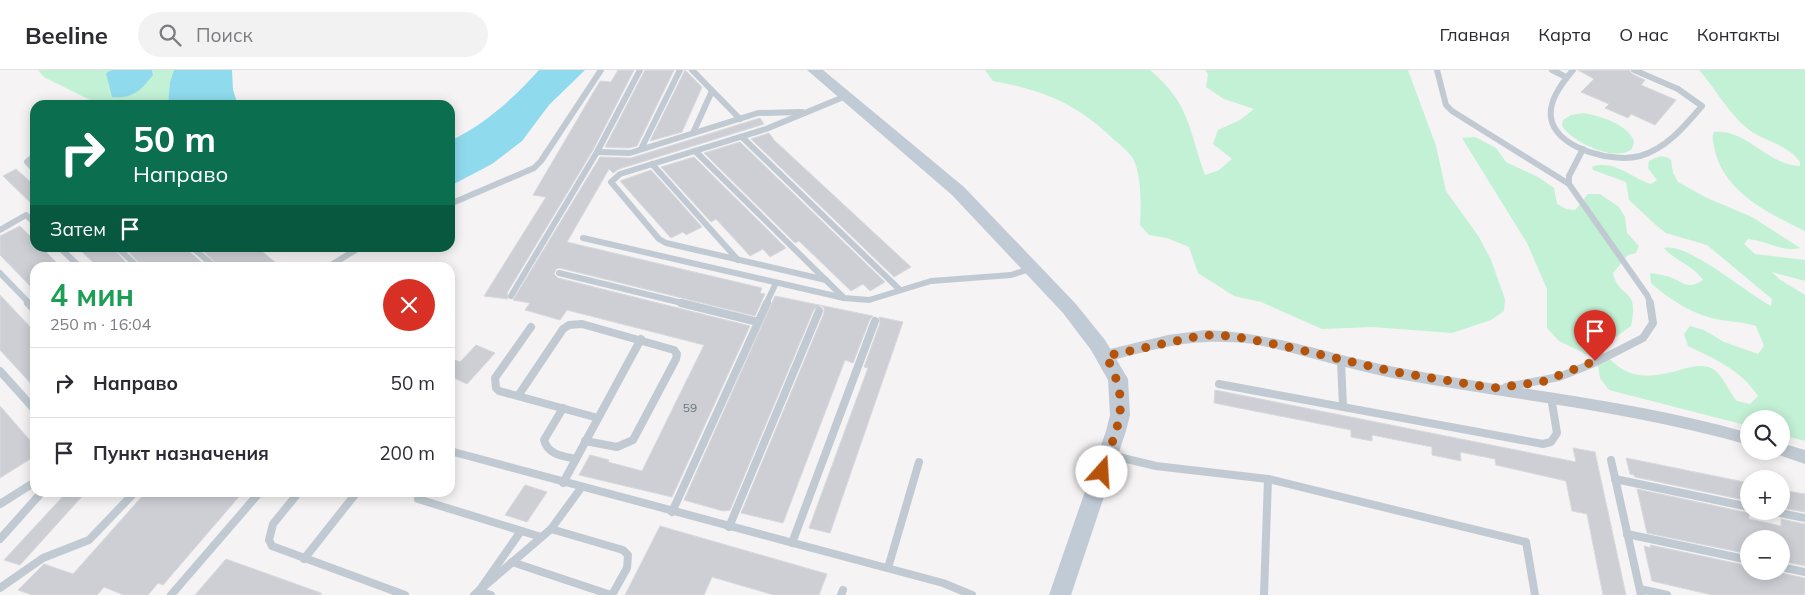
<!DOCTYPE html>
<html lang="ru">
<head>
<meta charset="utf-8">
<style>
	:root { --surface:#fff; --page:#f2f2f3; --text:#2b2b33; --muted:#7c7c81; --line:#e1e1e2 }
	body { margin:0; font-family:Mulish,sans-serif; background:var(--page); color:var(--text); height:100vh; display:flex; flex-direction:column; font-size:19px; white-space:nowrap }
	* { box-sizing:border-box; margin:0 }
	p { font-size:16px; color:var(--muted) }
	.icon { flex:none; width:28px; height:28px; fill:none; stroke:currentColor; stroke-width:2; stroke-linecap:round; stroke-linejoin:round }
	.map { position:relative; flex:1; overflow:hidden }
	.drawer { position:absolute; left:30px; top:192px; width:425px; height:235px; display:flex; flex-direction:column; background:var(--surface); border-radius:15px; box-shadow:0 2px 12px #0003 }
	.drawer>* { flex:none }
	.hud { position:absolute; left:30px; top:30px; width:425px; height:152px; border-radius:15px; box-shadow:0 2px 12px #0003; background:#0b6e4f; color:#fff; overflow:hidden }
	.buttons { position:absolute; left:1740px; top:340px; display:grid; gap:10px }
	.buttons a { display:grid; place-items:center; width:50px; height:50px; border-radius:50%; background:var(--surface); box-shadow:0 2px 12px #0003; font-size:25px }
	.pin { position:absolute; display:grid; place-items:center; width:42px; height:42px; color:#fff; margin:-51px -21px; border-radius:50% 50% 50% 0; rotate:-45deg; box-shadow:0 0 5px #0007 }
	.pin .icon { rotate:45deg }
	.me { position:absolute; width:55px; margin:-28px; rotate:19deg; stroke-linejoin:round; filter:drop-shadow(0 0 4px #0008) }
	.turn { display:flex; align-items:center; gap:18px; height:105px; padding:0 20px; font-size:22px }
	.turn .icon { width:65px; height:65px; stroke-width:2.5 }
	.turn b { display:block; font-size:35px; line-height:42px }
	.then { display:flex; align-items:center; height:48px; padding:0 20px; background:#0003; gap:10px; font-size:19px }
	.round { display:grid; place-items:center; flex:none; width:52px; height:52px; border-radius:26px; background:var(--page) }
	.headline { display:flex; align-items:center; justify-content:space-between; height:85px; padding:0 20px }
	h1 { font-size:30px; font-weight:700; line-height:38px; color:#1e9e55 }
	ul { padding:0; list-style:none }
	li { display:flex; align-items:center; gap:15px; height:70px; padding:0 20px; border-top:1px solid var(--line) }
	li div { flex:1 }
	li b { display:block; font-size:19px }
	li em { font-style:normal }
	header { display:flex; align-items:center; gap:30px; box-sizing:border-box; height:70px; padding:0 25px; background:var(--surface); border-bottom:1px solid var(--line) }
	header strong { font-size:24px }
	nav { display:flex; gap:28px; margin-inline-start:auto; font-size:18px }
	.search { width:350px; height:45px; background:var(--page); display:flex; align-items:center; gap:12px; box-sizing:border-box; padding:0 18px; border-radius:28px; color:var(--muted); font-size:19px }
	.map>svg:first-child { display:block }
	.green { fill:#c3f1d5 }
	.water { fill:#90daee }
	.building { fill:#cdcfd5; stroke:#d7d9de }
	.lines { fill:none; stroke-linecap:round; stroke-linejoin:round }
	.lane-far1 { stroke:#c1cad2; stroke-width:6 }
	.lane { stroke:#c1cad2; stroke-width:8 }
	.street { fill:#c1cad2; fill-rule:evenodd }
	.secondary { fill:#c1cbd6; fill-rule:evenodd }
	.route { stroke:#b45309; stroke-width:9; stroke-dasharray:0 16.2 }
	.labels { text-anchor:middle; stroke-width:5; stroke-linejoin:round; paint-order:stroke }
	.number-label { font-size:12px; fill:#6b747e }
</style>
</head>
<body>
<header>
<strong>Beeline</strong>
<div class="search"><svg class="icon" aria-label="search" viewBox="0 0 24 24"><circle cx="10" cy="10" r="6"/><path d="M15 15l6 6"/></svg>Поиск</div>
<nav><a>Главная</a><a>Карта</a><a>О нас</a><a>Контакты</a></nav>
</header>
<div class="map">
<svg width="1805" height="525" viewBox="0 0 1805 525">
	<rect width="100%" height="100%" fill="#f5f3f3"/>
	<g class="green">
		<path d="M38 0H112L106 3 153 5 152 0H174L170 12 168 35H100L44 7Z"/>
		<path d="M985 0H1150C1190 33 1189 61 1205 105L1219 100 1232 89 1213 74 1218 60 1240 50 1254 39 1224 29 1206 17 1208 4 1205 0H1408L1436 76 1446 121 1479 167 1491 190 1505 229 1504 241 1491 250 1452 263 1372 257 1322 259 1261 232 1234 226 1198 203 1189 177 1167 168 1149 165 1140 155C1141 137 1142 102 1132 87 1127 80 1119 74 1112 68 1076 33 1042 20 993 11Z"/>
		<path d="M1699 0H1805V161C1770 144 1725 123 1715 81 1714 74 1711 68 1714 62 1746 58 1767 95 1800 96V92C1788 74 1765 72 1748 59 1728 43 1716 19 1699 0Z"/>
		<path d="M1583 43C1600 46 1626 53 1634 71L1632 79C1616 93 1572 72 1562 56L1563 50 1571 45Z"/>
		<path d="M1475 67 1496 78 1506 92 1538 107 1554 118 1557 134 1566 139 1575 140 1588 124H1600L1619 137 1625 147 1627 163 1639 176 1636 183 1628 185 1613 203C1619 230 1640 216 1631 256L1605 275 1602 280C1625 310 1646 309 1680 300 1690 297 1701 294 1711 298 1722 303 1729 322 1737 331L1750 334 1758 326C1741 300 1715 289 1688 276L1684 264 1690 256 1704 260 1724 272 1758 284 1764 276 1756 256C1743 252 1734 252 1721 250 1695 246 1670 230 1651 213L1650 203C1657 204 1663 205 1670 207 1685 213 1687 220 1703 210 1694 196 1675 191 1664 178 1688 172 1746 223 1771 236L1772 229 1707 175 1666 163 1657 156 1629 130 1626 112 1593 100 1592 97C1614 89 1631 108 1651 114L1657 110 1648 98 1649 91C1657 87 1664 84 1671 90L1673 103 1678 112 1707 128 1752 147 1800 178C1785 183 1764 170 1748 169L1744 174 1755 184 1805 190V211L1772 202 1779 209 1805 225V371L1781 365V349H1749V356L1609 320 1600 308 1598 295 1594 288 1559 271 1547 258V219L1527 173 1462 68Z"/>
	</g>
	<g class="water">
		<path d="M112 0H152L153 5C141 20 133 29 112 27L106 3Z"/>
		<path d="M174 0H232L233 20 238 35H168L170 12Z"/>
		<path d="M539 0H585L549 35 522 71 492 94 450 116V71C484 55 514 28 539 0Z"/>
	</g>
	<g class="building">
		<path d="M618 0H634L593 80 507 223 508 229 484 226 546 127 533 125 600 11 611 12Z"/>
		<path d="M645 0H674L637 76 629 78 605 77Z"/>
		<path d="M685 0 702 17 682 62 650 71Z"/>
		<path d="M1578 0H1629L1632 4 1645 10 1641 15 1676 30 1655 55 1631 44 1628 48 1605 38 1609 34 1581 22 1594 9Z"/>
		<path d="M760 48 764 54 619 99 613 103 609 99 567 172 762 218 760 223 765 224 755 246 560 198 556 199 554 204 558 208 750 256 672 427 579 405 590 385 609 390 608 392 642 401 704 275 567 240 560 250 525 240 530 233 513 230 600 87 631 88Z"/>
		<path d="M769 63 774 70 911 197 894 207 751 69Z"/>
		<path d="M740 72 885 212 870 221 863 214 851 221 799 171 795 173 704 83Z"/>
		<path d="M694 87 786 178 770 187 763 179 750 186 716 149 711 152 661 97Z"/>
		<path d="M16 99 35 116V137L3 106Z"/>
		<path d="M651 100 702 157 686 165 683 162 671 168 620 111Z"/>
		<path d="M20 156 35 171V178H42L62 198H35V221L0 185V166Z"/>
		<path d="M78 178H113L131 198H99Z"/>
		<path d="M125 178H188L190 182 208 198H144Z"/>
		<path d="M200 178H258L282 198H221Z"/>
		<path d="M0 225 35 262V318L0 280Z"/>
		<path d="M775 226 873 246 870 249 853 293 845 290 783 453 741 443 824 243V238L821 236 814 239 730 440 723 441 684 430Z"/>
		<path d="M879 247 903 252 830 463 809 458 868 298 864 297 880 253Z"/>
		<path d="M476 275 495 283 467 314 450 306V288L460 292Z"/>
		<path d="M1215 320 1576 392 1573 378 1595 382 1626 525H1603L1587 444 1572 441 1566 411 1496 395 1495 389 1460 382 1461 391 1432 385V377L1372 365V371L1351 367V360L1214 333Z"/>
		<path d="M0 336 35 376V386L0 408Z"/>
		<path d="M1626 388 1749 413V431L1635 407 1634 405 1630 404Z"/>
		<path d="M525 415 547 422 527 452 505 445Z"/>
		<path d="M1637 419 1749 443V449L1781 456V449L1805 454V496L1781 491V469H1749V484L1647 463Z"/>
		<path d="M1781 420 1805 424V442L1781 438Z"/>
		<path d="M67 422H86L20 495 4 490Z"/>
		<path d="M146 422H243L163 515 158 513 148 525H124L104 517 97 525H32L18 520 44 494 73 504Z"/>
		<path d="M660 456 827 504 819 525H774L712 507 704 525H625Z"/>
		<path d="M1650 475 1749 496V501L1781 506V503L1805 508V525H1712L1652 511 1644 476 1651 478Z"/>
		<path d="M226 489 321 523V525H195Z"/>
	</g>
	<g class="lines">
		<g class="lane-far1">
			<path d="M692 0 740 49"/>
			<path d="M1437 0 1446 35 1452 41 1569 114"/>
			<path d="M1552 0 1566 7"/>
			<path d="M1573 0C1562 13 1546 33 1552 52 1561 80 1614 93 1640 86 1666 79 1685 56 1702 36L1678 19 1634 0"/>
			<path d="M693 63 712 21"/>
			<path d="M742 67 900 220"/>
			<path d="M641 79 680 0"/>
			<path d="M1583 79 1569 106V114L1647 225 1651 234"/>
			<path d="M695 81 844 228"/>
			<path d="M597 82 630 83 758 43 802 42"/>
			<path d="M35 85 27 92 35 100"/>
			<path d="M652 94 738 190"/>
			<path d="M450 134 534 98 541 91 601 0"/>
			<path d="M0 160 26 145 35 153"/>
			<path d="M583 168 844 228 869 230 931 211 1011 205 1033 198"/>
			<path d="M60 178 81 198"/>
			<path d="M118 178 139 198"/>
			<path d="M193 178 216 198"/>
			<path d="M326 198 359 178"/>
			<path d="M0 203 30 234"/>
			<path d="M559 203 686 234"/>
			<path d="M826 210 666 173 659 169 611 112 620 104 766 59 846 26"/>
			<path d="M511 226 597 82 640 0"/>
			<path d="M766 234 776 213"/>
		</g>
		<g class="lane">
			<path d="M28 233 35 240"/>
			<path d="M681 233 758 252"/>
			<path d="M531 257 495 308 496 318 499 321 598 348"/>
			<path d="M1341 291 1343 337"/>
			<path d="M0 301 35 340"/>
			<path d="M1219 314 1543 374 1551 372 1557 363 1551 327"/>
			<path d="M1506 317 1559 307 1594 293 1643 268 1653 253 1650 233"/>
			<path d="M518 326 563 259 569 255 582 254 674 280 677 284 676 289 633 370 617 377 585 371"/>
			<path d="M563 338 544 370C548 385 563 386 576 389"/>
			<path d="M450 381 943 513 972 525"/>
			<path d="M1110 385 1156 396 1268 409 1526 472 1535 525"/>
			<path d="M1611 390 1641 525"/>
			<path d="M1615 409 1749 437"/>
			<path d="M563 413 641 269"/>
			<path d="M299 422 273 454 269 470 272 476 405 525"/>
			<path d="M418 429 541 467"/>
			<path d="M0 434 35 412"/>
			<path d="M1770 441 1805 448"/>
			<path d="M672 442 767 233"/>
			<path d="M729 457 819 241"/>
			<path d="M551 459 623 480 628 485 627 498 612 525"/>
			<path d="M1627 464 1749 490"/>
			<path d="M0 469 42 422"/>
			<path d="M792 473 875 251"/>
			<path d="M304 489 357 422"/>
			<path d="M512 492 611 525"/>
			<path d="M1781 497 1805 502"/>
			<path d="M888 498 919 392"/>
			<path d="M0 518 43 488 89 470 135 422"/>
			<path d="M1640 519 1667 525"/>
			<path d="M171 525 260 422"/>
			<path d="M474 525 551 459 581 418"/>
			<path d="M491 525 479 521 521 461"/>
			<path d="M841 525 843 520"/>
			<path d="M1264 525 1268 409"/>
		</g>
		<g class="street">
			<path d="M1206 260C1272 262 1331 285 1395 297 1515 320 1630 329 1749 363V375C1634 342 1515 330 1398 309 1349 300 1302 284 1254 274 1195 267 1162 277 1106 292L1101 290 1099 286 1101 282 1106 280 1168 265Z"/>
			<path d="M1781 373 1805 380V394L1776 384 1775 381H1781Z"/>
		</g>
		<path class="secondary" d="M807 0H823L964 117 1075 233 1105 270 1128 309 1130 345 1126 361 1071 525H1049L1106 361 1110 345 1108 310 1091 280 1063 243 952 125Z"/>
	</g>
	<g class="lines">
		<path class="route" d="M1102 402C1118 353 1132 335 1106 286L1204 265 1232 266 1284 276 1395 302 1493 318 1542 312 1595 291"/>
	</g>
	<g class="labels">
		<g class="number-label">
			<text x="690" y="342">59</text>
		</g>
	</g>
</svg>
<div class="buttons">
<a><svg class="icon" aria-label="search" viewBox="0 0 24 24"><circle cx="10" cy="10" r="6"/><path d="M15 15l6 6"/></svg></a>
<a>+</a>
<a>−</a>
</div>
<div class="pin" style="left:1595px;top:291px;background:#d93025"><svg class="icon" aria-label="arrive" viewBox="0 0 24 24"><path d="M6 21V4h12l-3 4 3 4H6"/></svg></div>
<svg class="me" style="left:1102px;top:402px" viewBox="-20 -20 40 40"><circle r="19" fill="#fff"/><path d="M0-13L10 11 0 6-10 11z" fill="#b45309"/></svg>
<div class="hud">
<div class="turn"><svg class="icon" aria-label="right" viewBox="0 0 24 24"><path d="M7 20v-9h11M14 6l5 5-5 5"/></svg><div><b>50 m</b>Направо</div></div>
<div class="then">Затем<svg class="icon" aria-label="arrive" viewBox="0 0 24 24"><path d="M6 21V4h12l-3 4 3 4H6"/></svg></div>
</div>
<section class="drawer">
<div class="headline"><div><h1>4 мин</h1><p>250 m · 16:04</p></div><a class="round" style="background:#d93025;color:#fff"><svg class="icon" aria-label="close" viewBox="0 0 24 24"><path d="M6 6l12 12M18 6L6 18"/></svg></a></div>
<ul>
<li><svg class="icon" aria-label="right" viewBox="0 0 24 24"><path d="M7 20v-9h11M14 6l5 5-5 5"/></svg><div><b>Направо</b></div><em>50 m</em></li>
<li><svg class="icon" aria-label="arrive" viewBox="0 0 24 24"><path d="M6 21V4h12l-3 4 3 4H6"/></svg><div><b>Пункт назначения</b></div><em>200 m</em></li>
</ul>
</section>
</div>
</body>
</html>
